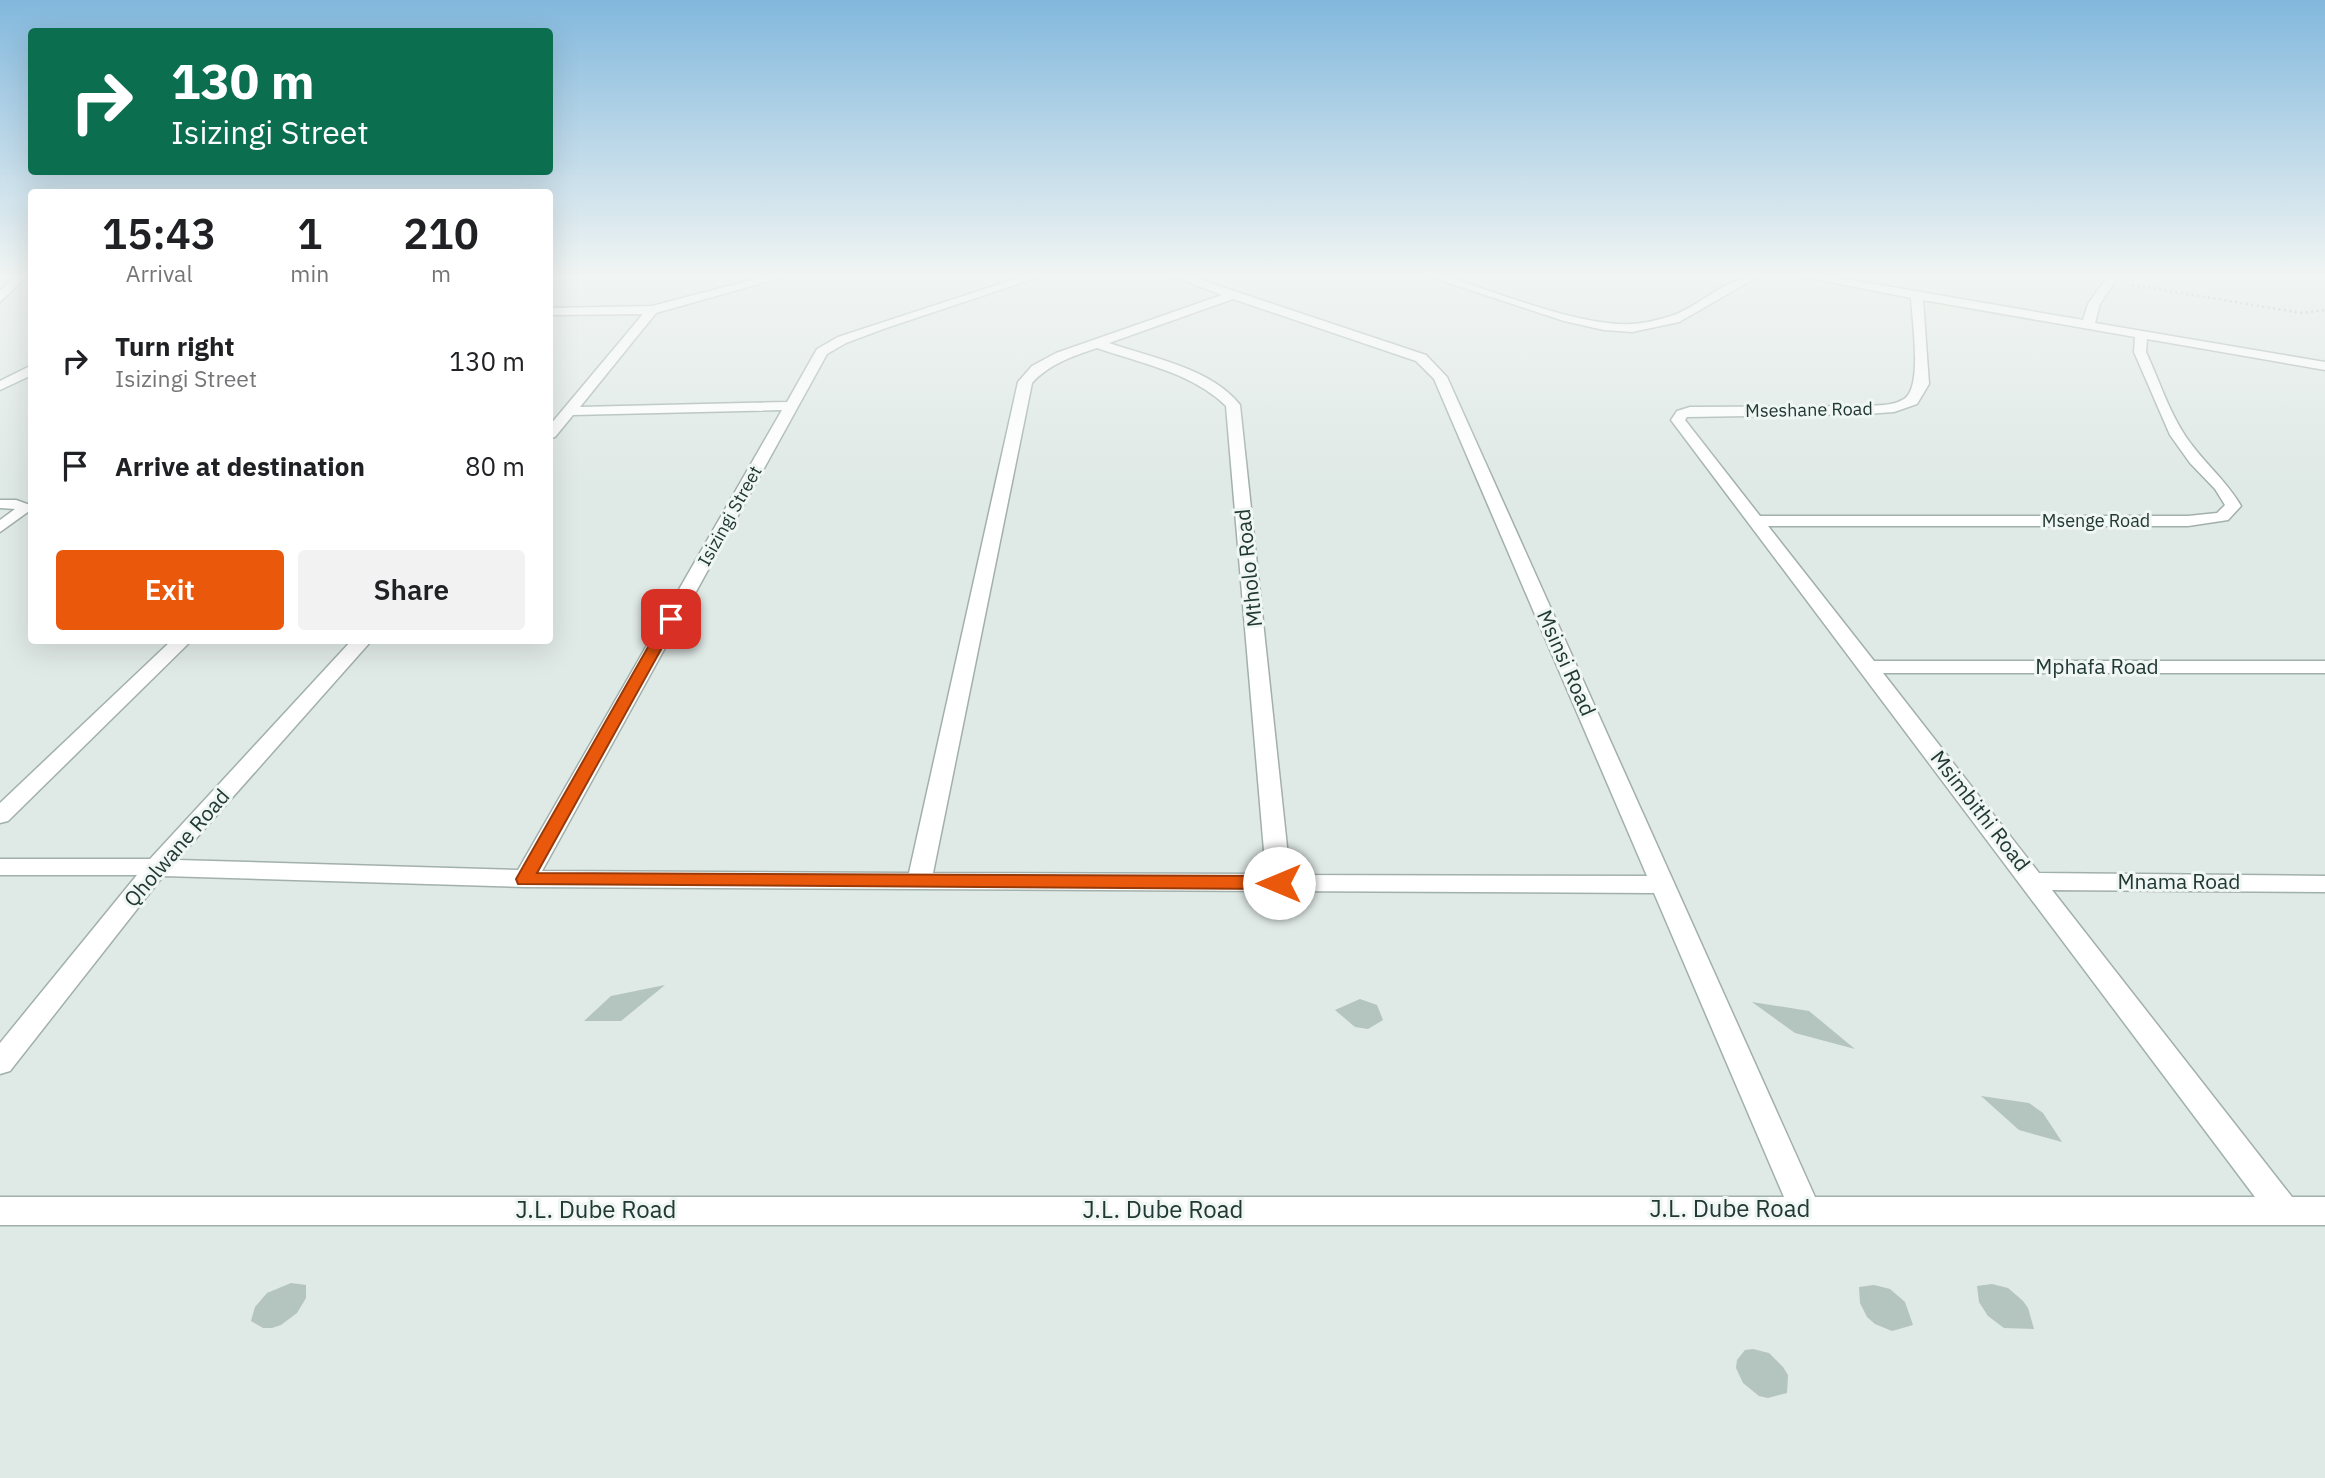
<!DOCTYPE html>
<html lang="en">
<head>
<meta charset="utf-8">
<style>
	:root { --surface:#fff; --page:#f2f2f2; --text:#202124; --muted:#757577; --accent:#ea580c }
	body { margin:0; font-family:"IBM Plex Sans",sans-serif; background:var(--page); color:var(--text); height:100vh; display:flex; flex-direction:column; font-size:26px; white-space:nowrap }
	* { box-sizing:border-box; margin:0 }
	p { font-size:23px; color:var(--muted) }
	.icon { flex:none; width:38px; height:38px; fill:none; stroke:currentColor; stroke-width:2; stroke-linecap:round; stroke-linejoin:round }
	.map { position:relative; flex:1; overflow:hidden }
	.sheet { position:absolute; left:28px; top:189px; width:525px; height:455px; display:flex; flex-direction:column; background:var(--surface); border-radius:7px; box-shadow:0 7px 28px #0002 }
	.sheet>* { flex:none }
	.hud { position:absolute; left:28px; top:28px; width:525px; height:147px; border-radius:7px; box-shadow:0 7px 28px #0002; background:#0b6e4f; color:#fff; overflow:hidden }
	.pin { position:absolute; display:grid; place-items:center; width:60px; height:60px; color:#fff; margin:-30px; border-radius:14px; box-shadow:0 4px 10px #0006 }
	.me { position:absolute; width:77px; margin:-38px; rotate:270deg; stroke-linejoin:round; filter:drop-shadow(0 0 5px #0008) }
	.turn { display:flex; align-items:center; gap:24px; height:147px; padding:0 28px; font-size:32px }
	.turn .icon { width:91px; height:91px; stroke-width:2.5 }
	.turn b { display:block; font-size:49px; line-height:60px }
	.eta { display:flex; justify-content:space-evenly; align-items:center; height:119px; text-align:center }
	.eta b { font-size:42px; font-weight:600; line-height:49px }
	.primary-button { display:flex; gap:14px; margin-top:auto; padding:14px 28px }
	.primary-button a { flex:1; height:80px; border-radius:7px; background:var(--accent); color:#fff; font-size:28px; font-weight:600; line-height:80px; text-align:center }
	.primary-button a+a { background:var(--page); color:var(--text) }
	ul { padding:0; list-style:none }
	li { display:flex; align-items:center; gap:21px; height:105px; padding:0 28px }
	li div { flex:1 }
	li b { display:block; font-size:26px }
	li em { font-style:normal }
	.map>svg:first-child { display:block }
	.building { fill:#b4c4be }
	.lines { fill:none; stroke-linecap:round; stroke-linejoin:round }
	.lane-casing { stroke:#a2b0ac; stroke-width:3 }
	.street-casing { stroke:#a2b0ac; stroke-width:3 }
	.secondary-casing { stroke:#9fb4ae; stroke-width:3 }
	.path { stroke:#81aba1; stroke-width:2.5; stroke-dasharray:2 3.5; stroke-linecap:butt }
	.lane { fill:#fff; fill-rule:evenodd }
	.street { fill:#fff; fill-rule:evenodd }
	.secondary { fill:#fff; fill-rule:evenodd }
	.route { fill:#ea580c; stroke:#983908; stroke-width:2 }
	.labels { text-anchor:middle; stroke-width:6; stroke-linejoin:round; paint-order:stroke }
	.far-street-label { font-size:18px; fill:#213833; stroke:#eff6f3 }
	.street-label { font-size:21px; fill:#213833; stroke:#eff6f3 }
	.near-street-label { font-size:24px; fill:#213833; stroke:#eff6f3 }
</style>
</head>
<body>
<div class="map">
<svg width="2325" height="1478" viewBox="0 0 2325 1478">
	<rect width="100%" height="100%" fill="#dfe9e5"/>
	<g class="building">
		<path d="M665 985 621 1021H584L611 996Z"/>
		<path d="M1360 999 1377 1005 1383 1020 1368 1029 1355 1027 1335 1010Z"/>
		<path d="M1752 1002 1809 1011 1855 1049 1795 1033Z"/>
		<path d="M1981 1096 2029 1103 2043 1113 2062 1142 2019 1130Z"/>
		<path d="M291 1283 306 1285V1298L297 1313 281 1325 272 1328H263L251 1321 255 1307 267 1293Z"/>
		<path d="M1992 1284 2008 1288 2023 1301 2028 1308 2034 1329 2004 1328 1988 1316 1979 1302 1977 1286Z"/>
		<path d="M1874 1285 1890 1289 1905 1302 1913 1325 1892 1331 1875 1324 1867 1317 1860 1303 1859 1287Z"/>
		<path d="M1753 1349 1769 1353 1783 1367 1788 1375 1787 1393 1768 1398 1759 1396 1743 1383 1736 1368 1737 1360 1745 1350Z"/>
	</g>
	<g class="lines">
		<g class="lane-casing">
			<path id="lane" d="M0 500H16L30 505 32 509 0 532V520L15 509 0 508Z"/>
		</g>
		<g class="street-casing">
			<g id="street">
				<path d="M15 276H27L0 302V291Z"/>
				<path d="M767 276H787L656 313 580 407 787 402 817 349 838 337 1024 276H1042L886 328 846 343 827 354 542 871 909 873 1018 382 1032 366 1056 353 1222 295 1172 276H1189L1426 355 1447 377 1815 1197H2255L1671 420 1677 411 1690 407 1866 406C1879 405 1893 406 1904 399 1923 388 1912 319 1911 298L1800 276H1827L2083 320 2088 304 2108 276H2119L2100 304 2095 323 2325 362V370L2147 339 2146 352C2159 380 2169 412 2186 437 2203 462 2226 480 2241 506L2228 520 2188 526H1768L1874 661H2325V673H1883L2039 873 2325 876V892L2052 890 2292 1197H2325V1225H0V1197H1784L1654 893 525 887 163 876 10 1071 0 1074V1043L137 875H0V859H150L352 640H372L177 860 518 870 782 410 573 415 555 437 550 438V425L643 314 550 315V308L652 306ZM1233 299 1416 361 1434 379 1647 876 1290 875 1240 405C1211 368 1152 358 1109 343ZM1923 300 2135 337 2134 352 2170 435 2190 463 2215 489 2225 505 2217 513 2188 516H1760L1685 420 1687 417 1866 414 1894 412 1917 404 1929 384ZM1097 348C1140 363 1193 373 1226 406L1266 874 933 873 1032 383C1049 364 1073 356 1097 348Z"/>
				<path d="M1428 276H1446C1495 292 1582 327 1631 324 1643 324 1657 320 1668 317 1700 308 1725 276 1759 276L1679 322 1632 332 1604 330 1564 321Z"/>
				<path d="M172 640H192L8 821 0 823V803Z"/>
			</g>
		</g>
		<g class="secondary-casing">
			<path id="secondary" d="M32 365V375L0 390V381Z"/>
		</g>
		<path class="path" d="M2132 285 2302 313 2325 310"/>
		<use href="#lane" class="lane"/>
		<use href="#street" class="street"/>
		<use href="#secondary" class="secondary"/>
	</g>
	<linearGradient id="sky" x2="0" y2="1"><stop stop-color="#82b8dd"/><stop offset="0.57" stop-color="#f1f5f3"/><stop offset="1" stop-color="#f1f5f3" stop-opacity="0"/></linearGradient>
	<rect width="2325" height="483" fill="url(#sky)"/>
	<path class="route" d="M671 615 678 619 537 873 1279 876 1286 878 1288 883 1286 887 1279 889 518 884 516 879 664 619Z"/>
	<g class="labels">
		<g class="far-street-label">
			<text transform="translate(1809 410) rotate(-1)" y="6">Mseshane Road</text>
			<text transform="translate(730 516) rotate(-61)" y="6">Isizingi Street</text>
			<text x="2096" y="527">Msenge Road</text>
		</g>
		<g class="street-label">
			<text transform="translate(1249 568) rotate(-96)" y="7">Mtholo Road</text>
			<text transform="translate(1566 663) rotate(66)" y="7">Msinsi Road</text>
			<text x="2097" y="674">Mphafa Road</text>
			<text transform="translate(1980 811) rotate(52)" y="7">Msimbithi Road</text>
			<text transform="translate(177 848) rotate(-49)" y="7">Qholwane Road</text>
			<text x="2179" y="889">Mnama Road</text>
		</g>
		<g class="near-street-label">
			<text x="1730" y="1217">J.L. Dube Road</text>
			<text x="596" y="1218">J.L. Dube Road</text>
			<text x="1163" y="1218">J.L. Dube Road</text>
		</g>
	</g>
</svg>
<div class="pin" style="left:671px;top:619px;background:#d93025"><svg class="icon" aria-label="arrive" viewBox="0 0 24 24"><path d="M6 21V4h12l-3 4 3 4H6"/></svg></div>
<svg class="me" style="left:1279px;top:883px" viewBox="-20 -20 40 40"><circle r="19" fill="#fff"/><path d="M0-13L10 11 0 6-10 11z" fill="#ea580c"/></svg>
<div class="hud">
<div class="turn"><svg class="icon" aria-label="right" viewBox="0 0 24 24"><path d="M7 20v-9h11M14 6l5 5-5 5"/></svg><div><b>130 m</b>Isizingi Street</div></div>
</div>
<section class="sheet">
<div class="eta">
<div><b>15:43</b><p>Arrival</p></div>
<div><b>1</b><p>min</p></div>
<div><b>210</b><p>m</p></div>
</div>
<ul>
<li><svg class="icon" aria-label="right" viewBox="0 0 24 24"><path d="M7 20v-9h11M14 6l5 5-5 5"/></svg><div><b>Turn right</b><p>Isizingi Street</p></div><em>130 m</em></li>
<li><svg class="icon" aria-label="arrive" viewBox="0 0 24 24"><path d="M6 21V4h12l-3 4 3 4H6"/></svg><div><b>Arrive at destination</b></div><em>80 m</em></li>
</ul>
<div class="primary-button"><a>Exit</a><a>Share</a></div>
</section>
</div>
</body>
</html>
